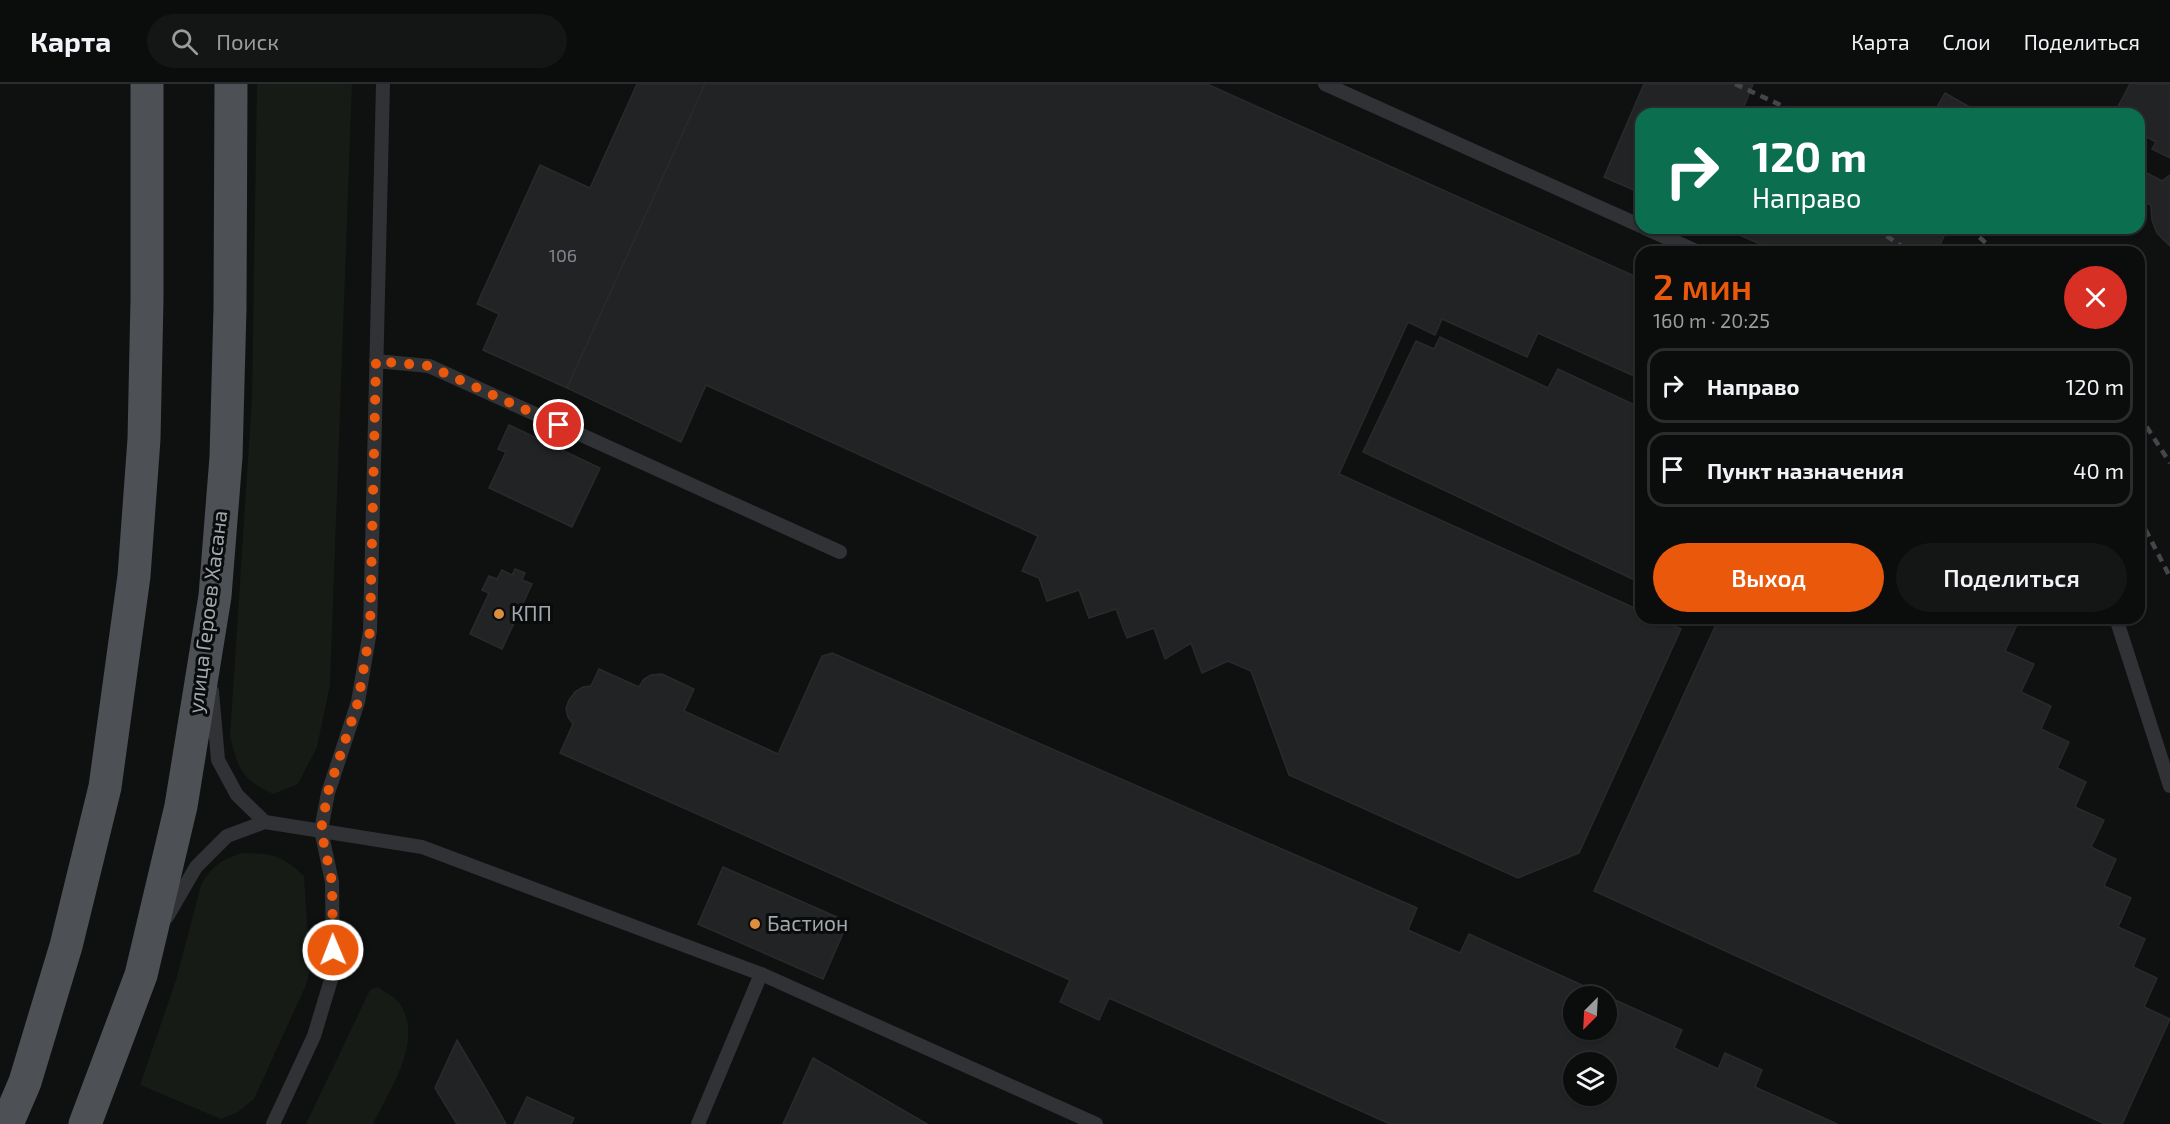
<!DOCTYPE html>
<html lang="ru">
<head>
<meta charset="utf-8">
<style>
	:root { --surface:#0b0c0c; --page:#141515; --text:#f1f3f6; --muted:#9a9b9d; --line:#2b2c2d; --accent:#ea580c }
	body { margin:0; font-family:"Exo 2",sans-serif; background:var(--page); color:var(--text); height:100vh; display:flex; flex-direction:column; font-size:22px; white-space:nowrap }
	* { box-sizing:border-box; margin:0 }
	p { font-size:20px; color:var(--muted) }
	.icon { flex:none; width:33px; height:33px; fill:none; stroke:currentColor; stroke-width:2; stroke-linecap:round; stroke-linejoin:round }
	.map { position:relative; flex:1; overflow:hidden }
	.side { position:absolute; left:1635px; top:162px; width:510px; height:378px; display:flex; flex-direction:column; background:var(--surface); border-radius:18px; box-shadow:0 2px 4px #0004,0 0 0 2px var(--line) }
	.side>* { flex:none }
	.hud { position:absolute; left:1635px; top:24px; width:510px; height:126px; border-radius:18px; box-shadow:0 2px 4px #0004,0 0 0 2px var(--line); background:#0b6e4f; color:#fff; overflow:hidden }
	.needle { width:39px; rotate:204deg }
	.fabs { position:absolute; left:1563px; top:902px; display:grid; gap:12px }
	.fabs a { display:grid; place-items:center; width:54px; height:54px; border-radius:50%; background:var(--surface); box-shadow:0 2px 4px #0004,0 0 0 2px var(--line); font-size:30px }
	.pin { position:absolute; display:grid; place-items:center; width:51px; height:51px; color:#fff; margin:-26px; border:3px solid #fff; border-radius:50%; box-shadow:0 2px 6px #0007 }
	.me { position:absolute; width:66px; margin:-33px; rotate:359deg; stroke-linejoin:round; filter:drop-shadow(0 0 4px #0008) }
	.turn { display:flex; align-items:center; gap:21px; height:126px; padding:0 18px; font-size:27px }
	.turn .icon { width:78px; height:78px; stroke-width:2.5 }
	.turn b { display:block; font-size:42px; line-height:51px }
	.round { display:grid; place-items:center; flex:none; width:63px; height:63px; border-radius:32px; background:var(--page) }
	.summary { display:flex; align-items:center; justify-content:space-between; height:102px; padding:0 18px }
	h1 { font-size:36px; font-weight:600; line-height:45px; color:var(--accent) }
	.button { display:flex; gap:12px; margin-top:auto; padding:12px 18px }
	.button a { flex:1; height:69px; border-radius:36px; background:var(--accent); color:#fff; font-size:24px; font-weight:600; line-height:69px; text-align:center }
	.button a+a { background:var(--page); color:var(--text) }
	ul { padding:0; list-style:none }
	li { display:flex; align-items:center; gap:18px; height:75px; margin:0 12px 9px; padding:0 6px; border:3px solid var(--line); border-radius:18px }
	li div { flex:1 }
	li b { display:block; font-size:22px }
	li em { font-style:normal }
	header { display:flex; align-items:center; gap:36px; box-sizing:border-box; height:84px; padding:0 30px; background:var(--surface); border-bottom:2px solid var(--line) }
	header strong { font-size:28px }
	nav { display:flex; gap:33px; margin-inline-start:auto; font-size:21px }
	.search { width:420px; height:54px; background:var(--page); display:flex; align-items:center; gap:15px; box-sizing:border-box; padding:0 21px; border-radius:33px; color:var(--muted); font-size:22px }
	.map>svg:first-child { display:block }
	.green { fill:#161b16 }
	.building { fill:#222324; stroke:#2a2a2c; stroke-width:1.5; fill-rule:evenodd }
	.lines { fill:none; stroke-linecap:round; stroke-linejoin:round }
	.service { stroke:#313235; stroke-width:14 }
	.primary { stroke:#4d5054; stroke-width:33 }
	.rail { stroke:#44464a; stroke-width:4.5; stroke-dasharray:8 6; stroke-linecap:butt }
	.route { stroke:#ea580c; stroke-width:10; stroke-dasharray:0 18 }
	.poi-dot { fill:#db8e3d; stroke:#0a0b0b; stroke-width:2 }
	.labels { text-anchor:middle; stroke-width:6; stroke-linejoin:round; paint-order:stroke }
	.number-label { font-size:18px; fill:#81868c }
	.street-label { font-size:21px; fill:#a2a8b0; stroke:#0a0b0b }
	.poi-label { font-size:21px; fill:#a2a8b0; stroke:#0a0b0b; text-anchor:start }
</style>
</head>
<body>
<header>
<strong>Карта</strong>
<div class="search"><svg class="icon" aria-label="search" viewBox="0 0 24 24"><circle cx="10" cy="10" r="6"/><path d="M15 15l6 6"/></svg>Поиск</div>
<nav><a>Карта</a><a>Слои</a><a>Поделиться</a></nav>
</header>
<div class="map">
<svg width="2170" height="1040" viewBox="0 0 2170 1040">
	<rect width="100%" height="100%" fill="#0f1010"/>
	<g class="green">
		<path d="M257 0H352L330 601 317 663 298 700 273 710C241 695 238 685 230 652L252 314Z"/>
		<path d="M242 769C273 770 281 770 304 792L310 886 306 901 254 1015 238 1028 221 1035 140 1001 176 896 201 801C212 781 222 776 242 769Z"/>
		<path d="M378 903C383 907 392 911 397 916 427 953 390 1005 373 1040H306L370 906Z"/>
	</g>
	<g class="building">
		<path d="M637 0H705L567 304 483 266 499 230 477 220 540 81 590 104Z"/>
		<path d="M705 0H1207L1641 195V295L1538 249 1527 273 1442 235 1435 251 1408 238 1339 390 1641 527V534H1656L1681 545 1579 769 1518 794 1289 691 1251 587 1228 577 1202 589 1191 559 1165 575 1154 544 1127 554 1116 525 1089 534 1079 506 1047 517 1039 494 1022 487 1038 452 706 301 681 358 567 304Z"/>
		<path d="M1644 0H1753L1741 30H1641V109L1604 93Z"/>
		<path d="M2130 0H2170V74L2152 65 2156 58 2141 50 2139 53V30H2114Z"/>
		<path d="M1945 9 1982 30H1933Z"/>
		<path d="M2139 85 2162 97 2170 91V162L2157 149 2152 136 2151 121 2139 116Z"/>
		<path d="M1723 144H1926L1944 152 1937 168H1779Z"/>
		<path d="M1440 253 1548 304 1558 285 1641 324V499L1363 368 1416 257 1434 265Z"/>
		<path d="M509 341 600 384 572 443 489 404 506 368 498 365Z"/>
		<path d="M515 485 525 489 522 496 532 500 502 565 470 550 489 509 482 506 489 492 497 495 502 486 512 491Z"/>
		<path d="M1719 534H2020L2005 567 2034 580 2021 608 2051 622 2041 645 2069 658 2057 684 2086 698 2075 723 2104 736 2091 763 2116 775 2104 802 2131 814 2118 843 2145 855 2133 883 2157 894 2144 923 2170 935 2122 1040H2105L1594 807Z"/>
		<path d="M832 569 1417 824 1408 846 1460 869 1469 850 1606 912H1574V945H1606V912L1682 946 1674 964 1718 985 1725 969 1762 986 1755 1003 1837 1040H1390L1109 914 1099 936 1060 918 1070 896 560 669 573 640 568 633 566 625 569 616 575 608 583 603 591 602 599 585 639 603 644 595 651 591 662 590 694 605 684 627 778 670 822 572ZM1574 978H1606V1011H1574Z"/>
		<path d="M723 783 848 838 823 895 698 840Z"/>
		<path d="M457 956 486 1005 506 1040H457L435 1004Z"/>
		<path d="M813 974 927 1040H783Z"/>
		<path d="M527 1013 574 1034 571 1040H514Z"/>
	</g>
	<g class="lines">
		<g class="service">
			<path d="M1325 0 1641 142"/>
			<path d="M1645 144 1698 168"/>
			<path d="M376 277 429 282 840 468"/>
			<path d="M2116 534 2170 702"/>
			<path d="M212 607 218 676 237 711 265 738"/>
			<path d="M167 833 196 783 227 752 265 738 422 763 761 890 1096 1040"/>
			<path d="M273 1040 314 952 333 889 332 798 321 746 328 709 358 618 370 547 383 0"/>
			<path d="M698 1040 761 890"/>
		</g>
		<g class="primary">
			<path d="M7 1040 25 998 66 862 105 703 134 492 144 355 147 215V0"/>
			<path d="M85 1040 141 891 181 722 215 512 226 373 230 224 231 0"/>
		</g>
		<g class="rail">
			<path d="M1735 0 1800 30"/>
			<path d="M1642 27 1649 30"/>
			<path d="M1875 144 1910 168"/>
			<path d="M1969 144 1996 168"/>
			<path d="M2139 331 2170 379"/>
			<path d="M2139 433 2170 493"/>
		</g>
	</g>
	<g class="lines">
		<path class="route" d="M333 866 332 798 321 746 328 708 358 618 370 547 376 277 429 282 559 341"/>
	</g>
	<g class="poi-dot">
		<circle cx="499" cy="530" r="6"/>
		<circle cx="755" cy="840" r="6"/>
	</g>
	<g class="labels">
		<g class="number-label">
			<text x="563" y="178">106</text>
		</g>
		<g class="street-label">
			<text transform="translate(208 528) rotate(-83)" y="7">улица Героев Хасана</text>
		</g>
		<g class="poi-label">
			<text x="511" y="537">КПП</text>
			<text x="767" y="847">Бастион</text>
		</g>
	</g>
</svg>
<div class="fabs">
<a><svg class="needle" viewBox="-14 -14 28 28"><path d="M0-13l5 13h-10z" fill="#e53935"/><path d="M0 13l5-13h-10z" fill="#9a9b9d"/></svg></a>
<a><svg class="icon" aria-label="layers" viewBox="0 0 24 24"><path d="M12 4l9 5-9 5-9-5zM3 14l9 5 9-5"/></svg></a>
</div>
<div class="pin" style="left:559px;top:341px;background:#d93025"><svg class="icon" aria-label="arrive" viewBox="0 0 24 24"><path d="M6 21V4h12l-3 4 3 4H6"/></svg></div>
<svg class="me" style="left:333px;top:866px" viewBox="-20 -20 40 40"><circle r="17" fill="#ea580c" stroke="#fff" stroke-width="3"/><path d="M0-11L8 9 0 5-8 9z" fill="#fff"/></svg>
<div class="hud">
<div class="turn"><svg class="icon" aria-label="right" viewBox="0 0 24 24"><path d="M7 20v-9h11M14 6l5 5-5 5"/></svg><div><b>120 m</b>Направо</div></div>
</div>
<section class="side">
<div class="summary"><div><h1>2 мин</h1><p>160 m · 20:25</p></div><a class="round" style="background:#d93025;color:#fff"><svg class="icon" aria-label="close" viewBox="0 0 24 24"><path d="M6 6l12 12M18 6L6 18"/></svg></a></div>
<ul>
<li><svg class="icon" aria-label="right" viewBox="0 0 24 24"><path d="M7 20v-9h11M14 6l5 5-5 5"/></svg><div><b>Направо</b></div><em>120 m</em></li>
<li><svg class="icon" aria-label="arrive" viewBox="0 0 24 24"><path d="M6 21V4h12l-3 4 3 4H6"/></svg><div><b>Пункт назначения</b></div><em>40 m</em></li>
</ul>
<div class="button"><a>Выход</a><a>Поделиться</a></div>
</section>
</div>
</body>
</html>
